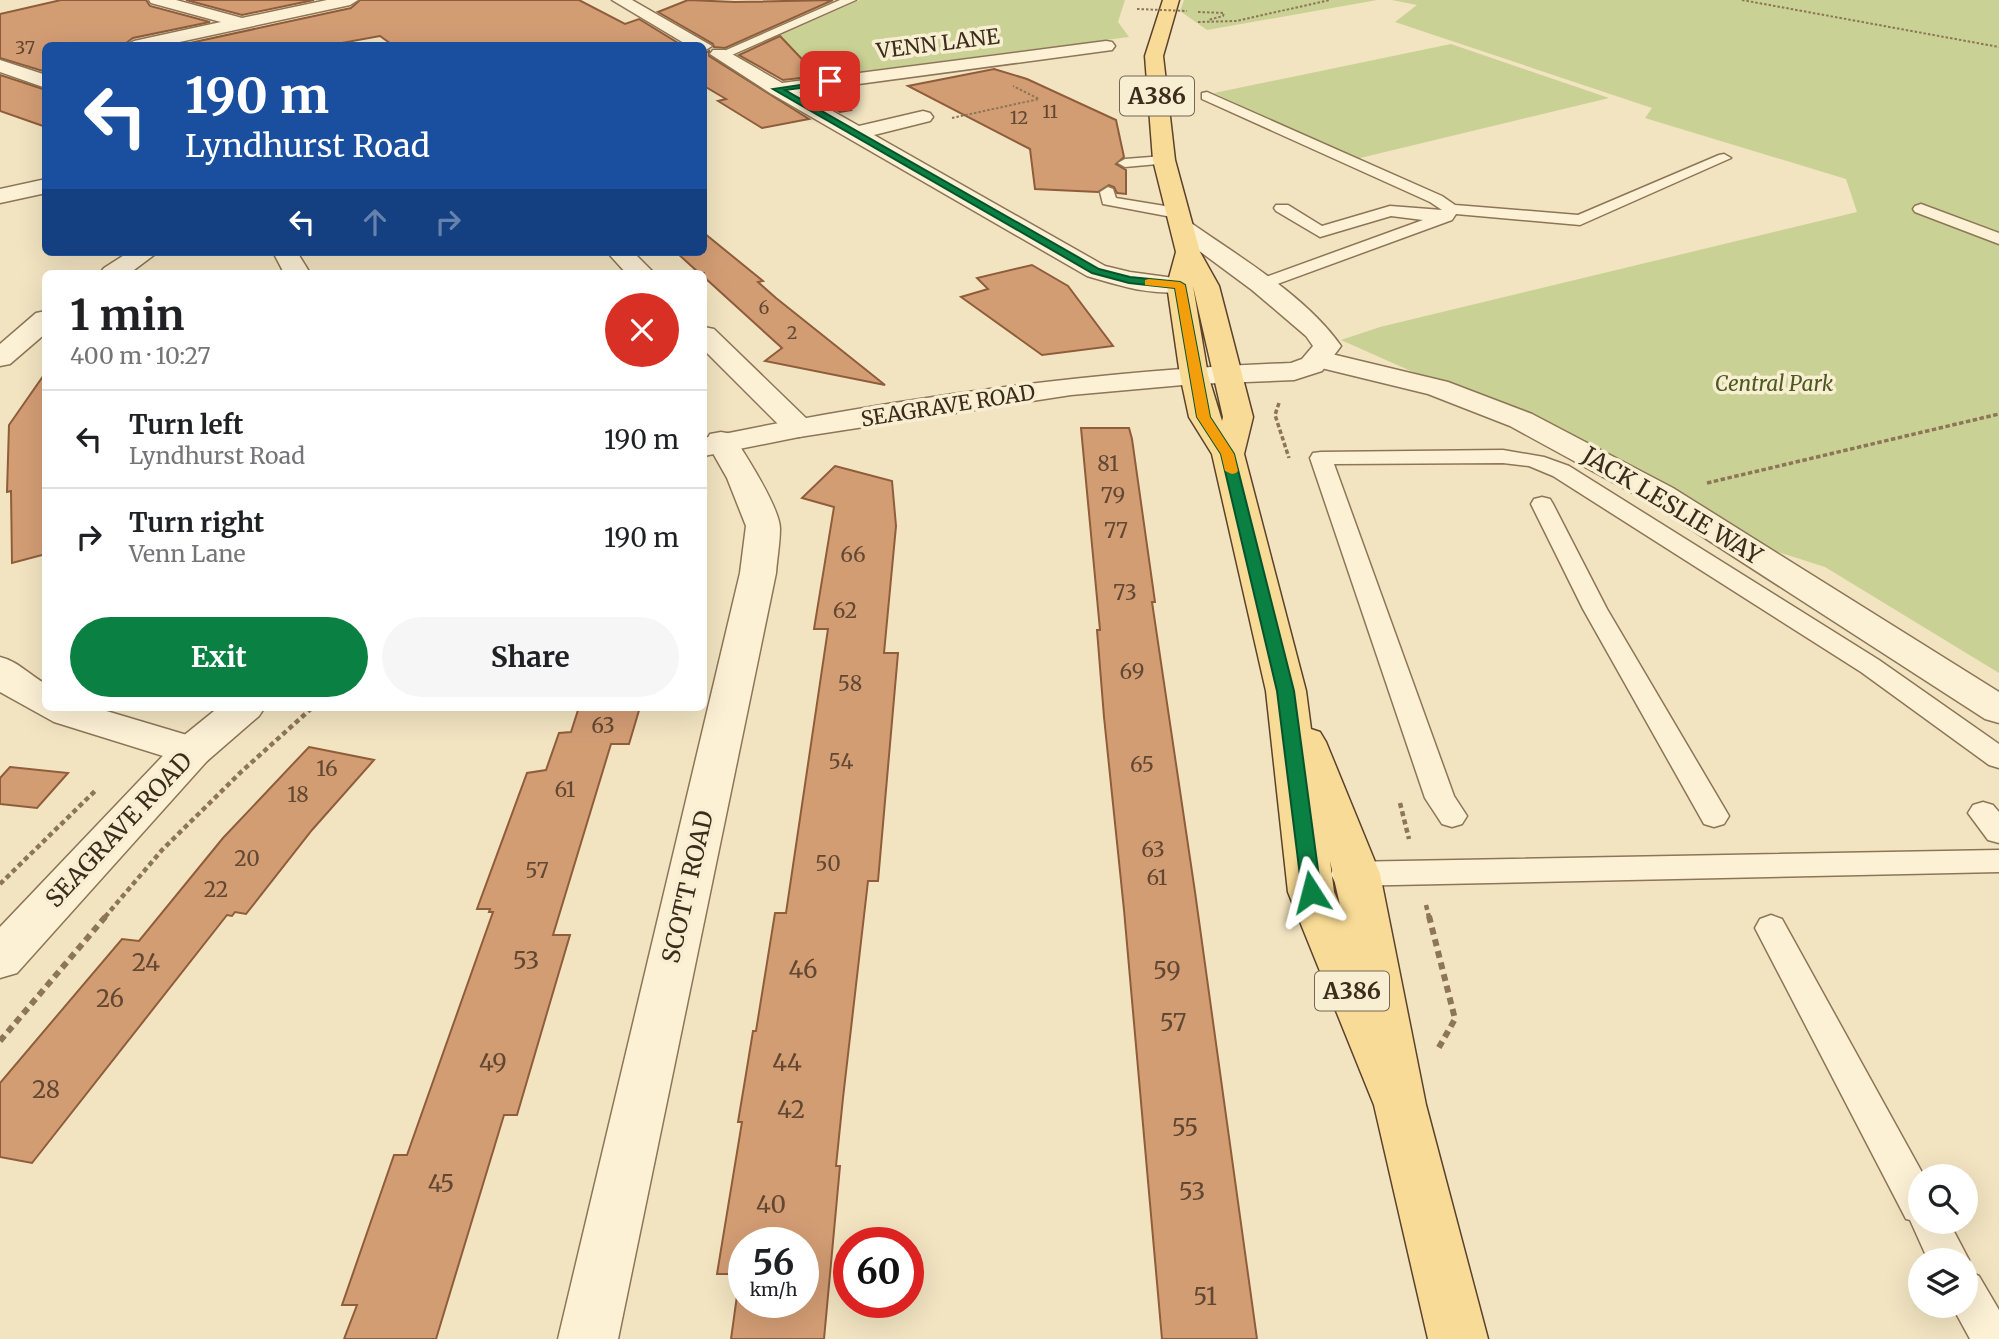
<!DOCTYPE html>
<html lang="en">
<head>
<meta charset="utf-8">
<style>
	:root { --surface:#fff; --page:#f6f6f6; --text:#202124; --muted:#757577; --line:#e0e0e0; --accent:#0b8043 }
	body { margin:0; font-family:Merriweather,serif; background:var(--page); color:var(--text); height:100vh; display:flex; flex-direction:column; font-size:26px; white-space:nowrap }
	* { box-sizing:border-box; margin:0 }
	p { font-size:23px; color:var(--muted) }
	.icon { flex:none; width:38px; height:38px; fill:none; stroke:currentColor; stroke-width:2; stroke-linecap:round; stroke-linejoin:round }
	.map { position:relative; flex:1; overflow:hidden }
	.details { position:absolute; left:42px; top:270px; width:665px; height:441px; display:flex; flex-direction:column; background:var(--surface); border-radius:10px; box-shadow:0 7px 28px #0002 }
	.details>* { flex:none }
	.guide { position:absolute; left:42px; top:42px; width:665px; height:214px; border-radius:10px; box-shadow:0 7px 28px #0002; background:#1a4fa0; color:#fff; overflow:hidden }
	.controls { position:absolute; left:1908px; top:1164px; display:grid; gap:14px }
	.controls a { display:grid; place-items:center; width:70px; height:70px; border-radius:50%; background:var(--surface); box-shadow:0 7px 28px #0002; font-size:35px }
	.speed { position:absolute; left:728px; top:1227px; display:flex; gap:14px; font-size:35px; font-weight:700; text-align:center }
	.speed>* { display:grid; place-content:center; width:91px; height:91px; border-radius:50%; background:var(--surface); box-shadow:0 7px 28px #0002; line-height:1 }
	.speed small { font-size:18px; font-weight:400 }
	.speed .limit { border:10px solid #d22; background:#fff; color:#111 }
	.pin { position:absolute; display:grid; place-items:center; width:60px; height:60px; color:#fff; margin:-30px; border-radius:14px; box-shadow:0 4px 10px #0006 }
	.me { position:absolute; width:77px; margin:-38px; rotate:351deg; stroke-linejoin:round; filter:drop-shadow(0 0 5px #0008) }
	.turn { display:flex; align-items:center; gap:24px; height:147px; padding:0 28px; font-size:32px }
	.turn .icon { width:91px; height:91px; stroke-width:2.5 }
	.turn b { display:block; font-size:49px; line-height:60px }
	.lanes { display:flex; align-items:center; height:66px; padding:0 28px; background:#0003; justify-content:center; gap:35px; direction:ltr }
	.lanes .off { opacity:.35 }
	.round { display:grid; place-items:center; flex:none; width:74px; height:74px; border-radius:37px; background:var(--page) }
	.headline { display:flex; align-items:center; justify-content:space-between; height:119px; padding:0 28px }
	h1 { font-size:42px; font-weight:700; line-height:52px }
	.primary-button { display:flex; gap:14px; margin-top:auto; padding:14px 28px }
	.primary-button a { flex:1; height:80px; border-radius:42px; background:var(--accent); color:#fff; font-size:28px; font-weight:700; line-height:80px; text-align:center }
	.primary-button a+a { background:var(--page); color:var(--text) }
	ul { padding:0; list-style:none }
	li { display:flex; align-items:center; gap:21px; height:98px; padding:0 28px; border-top:2px solid var(--line) }
	li div { flex:1 }
	li b { display:block; font-size:26px }
	li em { font-style:normal }
	.map>svg:first-child { display:block }
	.green { fill:#c9d194 }
	.building { fill:#d39d74; stroke:#8f5d3b; stroke-width:2; fill-rule:evenodd }
	.lines { fill:none; stroke-linecap:round; stroke-linejoin:round }
	.service-casing { stroke:#8d7557; stroke-width:3 }
	.minor-casing { stroke:#8d7557; stroke-width:3 }
	.tertiary-casing { stroke:#8d7557; stroke-width:3 }
	.primary-casing { stroke:#5b422c; stroke-width:3 }
	.path-far3 { stroke:#8d7557; stroke-width:2; stroke-dasharray:2.5 2; stroke-linecap:butt }
	.path-far2 { stroke:#8d7557; stroke-width:3.5; stroke-dasharray:4.5 2.5; stroke-linecap:butt }
	.path-far1 { stroke:#8d7557; stroke-width:4.5; stroke-dasharray:5 3.5; stroke-linecap:butt }
	.path { stroke:#8d7557; stroke-width:6; stroke-dasharray:7 5; stroke-linecap:butt }
	.service { fill:#fcf1d5; fill-rule:evenodd }
	.minor { fill:#fcf1d5; fill-rule:evenodd }
	.tertiary { fill:#fcf1d5; fill-rule:evenodd }
	.primary { fill:#f8db96; fill-rule:evenodd }
	.path-bridge { stroke:#8d7557; stroke-width:2; stroke-dasharray:2.5 2; stroke-linecap:butt }
	.route { fill:#0b8043; stroke:#07532c; stroke-width:2 }
	.slow { fill:#f59e0b }
	.labels { text-anchor:middle; stroke-width:7; stroke-linejoin:round; paint-order:stroke }
	.far-number-label { font-size:18px; fill:#624832 }
	.far-street-label { font-size:21px; fill:#3c2c1c; stroke:#f8eed2 }
	.far-park-label { font-size:21px; font-style:italic; fill:#4b5a21; stroke:#f8eed2 }
	.number-label { font-size:21px; fill:#624832 }
	.shield { fill:#f8eed2; stroke:#746653; stroke-width:2 }
	.shield-label { font-size:23px; font-weight:bold; fill:#3c2c1c }
	.street-label { font-size:24px; fill:#3c2c1c; stroke:#f8eed2 }
	.near-number-label { font-size:24px; fill:#624832 }
</style>
</head>
<body>
<div class="map">
<svg width="1999" height="1339" viewBox="0 0 1999 1339">
	<rect width="100%" height="100%" fill="#f2e4c1"/>
	<g class="green">
		<path d="M860 0H1125L1118 22 1129 37 794 80 733 56Z"/>
		<path d="M1184 0H1377L1207 30 1180 11Z"/>
		<path d="M1392 0H1999V673L1825 567 1753 544 1624 466 1341 340 1380 327 1857 212 1846 179 1645 118 1652 108 1395 22 1417 5Z"/>
		<path d="M1451 44 1609 98 1356 159 1214 93Z"/>
	</g>
	<g class="building">
		<path d="M61 0H146L150 6 210 22 133 38 122 46H46V72L0 58V14Z"/>
		<path d="M186 0H314L242 15Z"/>
		<path d="M360 0H579L625 24 639 19 683 46H394L380 36 325 46H176L351 8Z"/>
		<path d="M688 0 735 2 833 0 725 48 714 47 713 44 658 12Z"/>
		<path d="M780 36 818 76 783 80 739 55Z"/>
		<path d="M709 51V56L809 119 762 128 718 101 726 99 704 86V54Z"/>
		<path d="M994 69 1027 79 1116 120 1124 157 1116 164 1126 170V194L1117 193 1114 187 1109 185 1098 192 1035 189 1030 149 908 86Z"/>
		<path d="M0 75 46 90V127L0 111Z"/>
		<path d="M832 90 851 110 840 112 807 94Z"/>
		<path d="M704 233 763 281 758 282 776 298 885 385 765 361 782 348 704 277V273H699L676 252H704Z"/>
		<path d="M1032 265 1068 286 1113 346 1042 355 961 297 988 289 977 278Z"/>
		<path d="M46 372V554L12 563 11 491 7 492 9 425Z"/>
		<path d="M1081 428H1129L1132 439 1155 602H1152L1195 892 1257 1339H1162L1124 910 1104 717 1097 630H1100Z"/>
		<path d="M835 466 892 481 896 526 884 653H898L878 881H868L843 1098 836 1166H840L824 1339H731L740 1274H717L742 1122H738L746 1074 753 1031H756L775 913H786L828 629H814L834 507 802 498ZM744 1242H803V1302H744Z"/>
		<path d="M579 707H640L629 744H611L553 935H570L549 1006 517 1115H504L436 1339H344L357 1305H342L394 1155H407L493 912H489L490 909H477L527 773 546 770 559 733 571 732Z"/>
		<path d="M309 747 374 760 312 830 246 914 235 912 232 916 227 915 32 1163 0 1157V1083L122 939 139 941 223 838Z"/>
		<path d="M10 767 68 773 37 808 0 804V778Z"/>
	</g>
	<g class="lines">
		<g class="service-casing">
			<g id="service">
				<path d="M840 0H856L725 58 721 59 715 55Z"/>
				<path d="M1207 92 1442 196 1455 205 1578 215 1719 155 1724 154 1731 158 1580 225 1456 214 1452 220 1261 290 1252 285 1255 281 1423 220 1391 216 1320 237 1276 211 1274 208 1276 205H1288L1322 226 1390 206 1442 210 1430 202 1202 99V93Z"/>
				<path d="M1164 156 1171 160 1169 163 1125 167 1118 163 1125 159Z"/>
				<path d="M1108 187 1113 189 1116 198 1177 208 1185 213 1177 218 1103 204 1100 192Z"/>
				<path d="M1921 204 1999 233V244L1915 212 1913 209 1915 206Z"/>
				<path d="M1503 450 1544 457 1569 466 1879 660 1999 744V768L1989 765 1861 672 1553 476 1529 466 1503 463 1334 464 1454 796 1467 816 1462 824 1452 827 1442 824 1425 798 1310 458 1313 453 1321 452Z"/>
				<path d="M1542 497 1550 499 1553 504 1607 609 1729 816 1724 824 1714 827 1704 824 1583 609 1531 504 1534 499Z"/>
				<path d="M1983 802 1993 805 1999 812V843L1988 840 1968 813 1973 805Z"/>
				<path d="M1999 850V872L1346 886 1335 882 1331 874 1335 866 1346 862Z"/>
				<path d="M1771 915 1782 919 1924 1176H1920V1222H1949L1969 1260 1965 1268V1260H1928L1910 1220 1906 1219 1755 928 1760 919Z"/>
				<path d="M1965 1270 1979 1276 1999 1310V1339H1970L1952 1306H1965Z"/>
			</g>
		</g>
		<g class="minor-casing">
			<g id="minor">
				<path d="M149 0H176L242 18 327 0H358L350 5 161 46H125L134 41 221 22 151 3Z"/>
				<path d="M612 0H632L712 46 704 51V46H689Z"/>
				<path d="M1106 41 1112 42 1115 46 1112 50 799 92 859 126 923 111 930 113 933 117 930 121 874 135 1105 266 1130 272 1189 280 1193 285 1189 290C1157 298 1118 285 1087 276L770 93 710 54 713 50H725L782 83Z"/>
				<path d="M0 60 46 75V88L0 72Z"/>
				<path d="M46 179V193L0 203V189Z"/>
				<path d="M129 252H158L130 273H100L104 268Z"/>
				<path d="M273 252H297L310 273H284Z"/>
				<path d="M607 252H633L654 273H626Z"/>
				<path d="M46 311V333L10 364 0 366V344L36 313Z"/>
				<path d="M704 327 714 329 810 422 814 428 810 434 799 437 788 434 704 350Z"/>
				<path d="M1319 351 1448 382 1532 414 1673 488 1999 692V723L1985 719 1649 502 1510 426 1428 394 1309 365 1305 359 1309 353Z"/>
				<path d="M721 432 732 434C745 454 779 506 780 528 780 543 777 559 776 573L618 1339H558L740 573 746 526 727 478 706 441 710 434Z"/>
				<path d="M0 657C18 661 29 675 46 684V707H93L207 741 213 751 207 761 192 765 54 722 0 692Z"/>
			</g>
		</g>
		<g class="tertiary-casing">
			<g id="tertiary">
				<path d="M1183 221 1191 223C1241 258 1306 296 1341 346L1322 371 1294 380 1194 384 1071 395 799 437 704 456V438C897 398 1093 370 1291 363L1302 359 1313 346 1306 336 1252 290 1175 233 1171 228 1175 223Z"/>
				<path d="M219 707H265L259 716 207 761 17 973 0 978V927L177 741Z"/>
			</g>
		</g>
		<g class="primary-casing">
			<path id="primary" d="M1163 0H1179L1163 56 1175 160 1200 252 1219 286 1253 417 1244 454 1306 691 1311 729 1320 732 1326 742 1380 874 1426 1105 1488 1339H1428L1374 1105 1288 892 1266 691 1212 454 1189 417 1180 375 1167 285 1176 252 1153 160 1145 56ZM1193 286 1223 417 1222 421 1208 375ZM1330 861 1340 905 1334 892Z"/>
		</g>
		<g class="path-far3">
			<path d="M1742 0 1999 47"/>
			<path d="M1198 12 1224 13 1223 16 1208 20"/>
			<path d="M1198 22 1236 21 1330 0"/>
			<path d="M952 118 1039 99 1013 86"/>
		</g>
		<g class="path-far2">
			<path d="M1279 403 1275 415 1289 458"/>
			<path d="M1707 483 1999 414"/>
		</g>
		<g class="path-far1">
			<path d="M1400 803 1409 839"/>
			<path d="M0 884 97 789"/>
			<path d="M1426 905 1429 917"/>
			<path d="M105 917 162 850 241 772 313 707"/>
		</g>
		<g class="path">
			<path d="M1429 916 1455 1019 1438 1049"/>
			<path d="M0 1041 106 916"/>
		</g>
		<use href="#service" class="service"/>
		<use href="#minor" class="minor"/>
		<use href="#tertiary" class="tertiary"/>
		<use href="#primary" class="primary"/>
		<path class="path-bridge" d="M1137 9 1187 11"/>
	</g>
	<path class="route" d="M833 80 830 84 785 90 1099 269 1130 277 1180 282 1185 285 1210 417 1234 454 1294 691 1321 892 1318 897 1311 899 1305 897 1302 892 1277 691 1221 454 1197 417 1175 288 1129 283 1092 273 773 89Z"/>
	<path class="slow" d="M1149 279 1180 282 1185 285 1210 417 1234 454 1238 471 1236 473 1232 474 1225 471 1221 454 1197 417 1175 288 1145 285V280Z"/>
	<g class="labels">
		<g class="far-number-label">
			<text x="25" y="54">37</text>
			<text x="1050" y="118">11</text>
			<text x="1019" y="124">12</text>
			<text x="764" y="314">6</text>
			<text x="792" y="339">2</text>
		</g>
		<g class="far-street-label">
			<text transform="translate(938 44) rotate(-7)" y="7">VENN LANE</text>
			<text transform="translate(948 406) rotate(-9)" y="7">SEAGRAVE ROAD</text>
		</g>
		<g class="far-park-label">
			<text x="1774" y="391">Central Park</text>
		</g>
		<g class="number-label">
			<text x="1108" y="471">81</text>
			<text x="1113" y="503">79</text>
			<text x="1116" y="538">77</text>
			<text x="853" y="562">66</text>
			<text x="1125" y="600">73</text>
			<text x="845" y="618">62</text>
			<text x="1132" y="679">69</text>
			<text x="850" y="691">58</text>
			<text x="603" y="733">63</text>
			<text x="841" y="769">54</text>
			<text x="1142" y="772">65</text>
			<text x="327" y="776">16</text>
			<text x="565" y="797">61</text>
			<text x="298" y="802">18</text>
			<text x="1153" y="857">63</text>
			<text x="247" y="866">20</text>
			<text x="828" y="871">50</text>
			<text x="537" y="878">57</text>
			<text x="1157" y="885">61</text>
			<text x="216" y="897">22</text>
		</g>
		<g class="shield">
			<rect x="1120" y="76.5" width="74" height="39" rx="5"/>
			<rect x="1315" y="971.5" width="74" height="39" rx="5"/>
		</g>
		<g class="shield-label">
			<text x="1157" y="104">A386</text>
			<text x="1352" y="999">A386</text>
		</g>
		<g class="street-label">
			<text transform="translate(1672 506) rotate(31)" y="8">JACK LESLIE WAY</text>
			<text transform="translate(119 830) rotate(-47)" y="8">SEAGRAVE ROAD</text>
			<text transform="translate(688 887) rotate(-77)" y="8">SCOTT ROAD</text>
		</g>
		<g class="near-number-label">
			<text x="526" y="969">53</text>
			<text x="146" y="971">24</text>
			<text x="803" y="978">46</text>
			<text x="1167" y="979">59</text>
			<text x="110" y="1007">26</text>
			<text x="1173" y="1031">57</text>
			<text x="493" y="1071">49</text>
			<text x="787" y="1071">44</text>
			<text x="46" y="1098">28</text>
			<text x="791" y="1118">42</text>
			<text x="1185" y="1136">55</text>
			<text x="441" y="1192">45</text>
			<text x="1192" y="1200">53</text>
			<text x="771" y="1213">40</text>
			<text x="1205" y="1305">51</text>
		</g>
	</g>
</svg>
<div class="controls">
<a><svg class="icon" aria-label="search" viewBox="0 0 24 24"><circle cx="10" cy="10" r="6"/><path d="M15 15l6 6"/></svg></a>
<a><svg class="icon" aria-label="layers" viewBox="0 0 24 24"><path d="M12 4l9 5-9 5-9-5zM3 14l9 5 9-5"/></svg></a>
</div>
<div class="speed"><div>56<small>km/h</small></div><div class="limit">60</div></div>
<div class="pin" style="left:830px;top:81px;background:#d93025"><svg class="icon" aria-label="arrive" viewBox="0 0 24 24"><path d="M6 21V4h12l-3 4 3 4H6"/></svg></div>
<svg class="me" style="left:1311px;top:892px" viewBox="-20 -20 40 40"><path d="M0-17L14 15 0 8-14 15z" fill="#0b8043" stroke="#fff" stroke-width="4"/></svg>
<div class="guide">
<div class="turn"><svg class="icon" aria-label="left" viewBox="0 0 24 24"><path d="M17 20v-9H6M10 6l-5 5 5 5"/></svg><div><b>190 m</b>Lyndhurst Road</div></div>
<div class="lanes"><svg class="icon" aria-label="left" viewBox="0 0 24 24"><path d="M17 20v-9H6M10 6l-5 5 5 5"/></svg><svg class="icon off" aria-label="ahead" viewBox="0 0 24 24"><path d="M12 20V5M6 11l6-6 6 6"/></svg><svg class="icon off" aria-label="right" viewBox="0 0 24 24"><path d="M7 20v-9h11M14 6l5 5-5 5"/></svg></div>
</div>
<section class="details">
<div class="headline"><div><h1>1 min</h1><p>400 m · 10:27</p></div><a class="round" style="background:#d93025;color:#fff"><svg class="icon" aria-label="close" viewBox="0 0 24 24"><path d="M6 6l12 12M18 6L6 18"/></svg></a></div>
<ul>
<li><svg class="icon" aria-label="left" viewBox="0 0 24 24"><path d="M17 20v-9H6M10 6l-5 5 5 5"/></svg><div><b>Turn left</b><p>Lyndhurst Road</p></div><em>190 m</em></li>
<li><svg class="icon" aria-label="right" viewBox="0 0 24 24"><path d="M7 20v-9h11M14 6l5 5-5 5"/></svg><div><b>Turn right</b><p>Venn Lane</p></div><em>190 m</em></li>
</ul>
<div class="primary-button"><a>Exit</a><a>Share</a></div>
</section>
</div>
</body>
</html>
